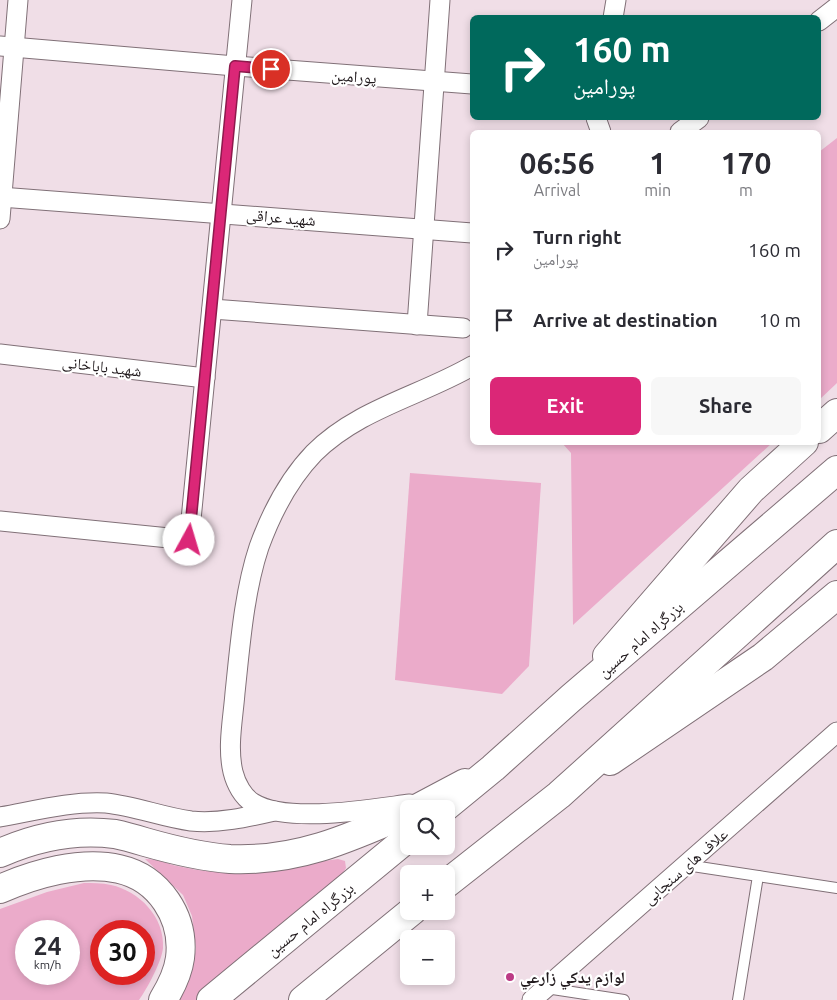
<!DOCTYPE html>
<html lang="en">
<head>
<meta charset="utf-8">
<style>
	:root { --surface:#fff; --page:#f7f7f7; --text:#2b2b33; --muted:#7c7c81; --accent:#db2777 }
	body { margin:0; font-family:Ubuntu,"Noto Naskh Arabic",sans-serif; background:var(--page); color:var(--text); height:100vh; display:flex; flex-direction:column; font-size:19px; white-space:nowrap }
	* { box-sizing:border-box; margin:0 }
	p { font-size:16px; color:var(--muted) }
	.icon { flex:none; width:28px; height:28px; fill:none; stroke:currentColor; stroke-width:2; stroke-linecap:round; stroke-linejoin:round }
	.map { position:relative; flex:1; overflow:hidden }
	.drawer { position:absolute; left:470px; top:130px; width:351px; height:315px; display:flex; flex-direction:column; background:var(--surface); border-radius:8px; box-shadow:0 2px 8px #0003 }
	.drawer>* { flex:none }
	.banner { position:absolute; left:470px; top:15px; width:351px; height:105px; border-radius:8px; box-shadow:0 2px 8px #0003; background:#00695c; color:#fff; overflow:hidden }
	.controls { position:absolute; left:400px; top:800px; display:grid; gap:10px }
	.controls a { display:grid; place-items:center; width:55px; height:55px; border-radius:8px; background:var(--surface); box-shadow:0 2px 8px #0003; font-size:25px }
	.speed { position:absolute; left:15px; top:920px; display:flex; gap:10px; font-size:25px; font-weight:700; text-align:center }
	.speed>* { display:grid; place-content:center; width:65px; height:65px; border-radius:50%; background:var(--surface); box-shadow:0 2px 8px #0003; line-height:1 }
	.speed small { font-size:12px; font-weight:400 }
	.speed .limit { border:8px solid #d22; background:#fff; color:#111 }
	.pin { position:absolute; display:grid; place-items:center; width:42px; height:42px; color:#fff; margin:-21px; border:2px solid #fff; border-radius:50%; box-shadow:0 1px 5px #0007 }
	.me { position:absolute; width:55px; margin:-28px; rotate:6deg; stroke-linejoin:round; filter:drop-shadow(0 0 4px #0008) }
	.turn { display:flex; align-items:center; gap:18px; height:105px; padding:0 20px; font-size:22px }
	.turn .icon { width:65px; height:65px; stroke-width:2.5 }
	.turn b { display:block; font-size:35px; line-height:42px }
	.eta { display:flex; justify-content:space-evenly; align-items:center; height:85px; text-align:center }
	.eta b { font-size:30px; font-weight:700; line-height:35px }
	.action { display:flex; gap:10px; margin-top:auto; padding:10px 20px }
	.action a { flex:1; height:58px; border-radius:8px; background:var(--accent); color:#fff; font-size:20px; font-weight:700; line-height:58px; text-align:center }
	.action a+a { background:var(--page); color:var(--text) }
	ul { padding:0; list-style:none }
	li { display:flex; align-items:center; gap:15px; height:70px; padding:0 20px }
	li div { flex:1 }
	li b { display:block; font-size:19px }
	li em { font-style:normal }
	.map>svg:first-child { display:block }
	.green { fill:#ebabca; fill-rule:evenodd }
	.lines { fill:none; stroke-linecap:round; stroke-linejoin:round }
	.lane-casing { stroke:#807077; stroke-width:12 }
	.street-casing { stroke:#807077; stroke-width:21 }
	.primary-casing { stroke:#807077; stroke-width:30 }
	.highway-casing { stroke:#807077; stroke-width:30 }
	.lane { stroke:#fff; stroke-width:10 }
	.street { stroke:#fff; stroke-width:19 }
	.primary { stroke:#fff; stroke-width:28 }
	.highway { stroke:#fff; stroke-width:28 }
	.route-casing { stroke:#8e194d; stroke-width:12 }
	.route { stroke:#db2777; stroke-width:9 }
	.poi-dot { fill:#bc3b86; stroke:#fff; stroke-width:2 }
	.labels { text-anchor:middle; stroke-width:4.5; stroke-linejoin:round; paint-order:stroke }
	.street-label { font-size:16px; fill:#211a1d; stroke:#fff }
	.poi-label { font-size:16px; font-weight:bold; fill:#211a1d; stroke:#fff; text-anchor:start }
</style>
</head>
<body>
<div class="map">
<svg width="837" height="1000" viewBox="0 0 837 1000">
	<rect width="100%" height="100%" fill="#f0dee7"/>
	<g class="green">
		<path d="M837 138V383L819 400V152Z"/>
		<path d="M562 443H772L573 625 571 453Z"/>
		<path d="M410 473 541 483 529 666 502 694 395 680Z"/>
		<path d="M145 859C161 859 168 865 182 867 201 871 220 873 239 873 273 874 305 863 338 859L345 861 346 868 341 876 196 1000H180L192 971 196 948 192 916 183 895Z"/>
		<path d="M84 883C92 883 102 883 111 885 139 891 165 917 163 948 162 961 147 989 139 1000H0V909L47 892ZM69 931V974H26V931ZM144 931V974H101V931Z"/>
	</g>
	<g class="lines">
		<g class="lane-casing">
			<g id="lane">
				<path d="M686 865 837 888"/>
				<path d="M546 988 624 1000"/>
				<path d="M738 1000 758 876"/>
			</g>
		</g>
		<g class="street-casing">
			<g id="street">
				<path d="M613 18 616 0"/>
				<path d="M819 21 837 7"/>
				<path d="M0 46 235 66 472 84"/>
				<path d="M596 118 601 132"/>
				<path d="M680 132 699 118"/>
				<path d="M0 197 472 233"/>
				<path d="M0 219 18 0"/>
				<path d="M212 309 463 328"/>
				<path d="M417 325 440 0"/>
				<path d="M0 354 205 378"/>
				<path d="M0 521 189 540 242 0"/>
				<path d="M410 804C371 809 287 824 253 803 243 797 236 784 233 772 227 747 233 719 235 693 240 646 244 592 259 547 271 514 289 479 314 453 358 409 420 396 472 366"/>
				<path d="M0 817C34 811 71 801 106 803 135 806 162 817 191 821 218 824 248 817 274 811"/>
				<path d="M532 1000 837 732"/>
			</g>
		</g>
		<g class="primary-casing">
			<g id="primary">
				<path d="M819 429 837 413"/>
				<path d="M607 656 751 490 804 442"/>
				<path d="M610 761 763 657 837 595"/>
				<path d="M416 809 465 783"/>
				<path d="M0 853C36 837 76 829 115 834 125 836 135 839 145 842 173 850 201 857 230 859 297 862 350 838 409 812"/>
				<path d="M0 889C34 874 81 860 119 869 159 878 185 917 180 958 178 973 171 987 163 1000"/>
			</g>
		</g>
		<g class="highway-casing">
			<g id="highway">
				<path d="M443 809 493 768 571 698 837 470"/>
				<path d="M446 884 559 795 837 544"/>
				<path d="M211 1000 409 837"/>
				<path d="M303 1000 412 911"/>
			</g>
		</g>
		<use href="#lane" class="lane"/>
		<use href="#street" class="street"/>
		<use href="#primary" class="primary"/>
		<use href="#highway" class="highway"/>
	</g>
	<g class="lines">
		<g class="route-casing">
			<path id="route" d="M189 540 235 66 271 69"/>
		</g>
		<use href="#route" class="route"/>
	</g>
	<circle class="poi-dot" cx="510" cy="977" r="5"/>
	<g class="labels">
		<g class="street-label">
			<text transform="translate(354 76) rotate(4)" y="6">پورامین</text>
			<text transform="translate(281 217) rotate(5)" y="6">شهید عراقی</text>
			<text transform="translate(102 366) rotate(7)" y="6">شهید باباخانی</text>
			<text transform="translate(640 639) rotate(-41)" y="6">بزرگراه امام حسین</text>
			<text transform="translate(685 866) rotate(-41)" y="6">علاف های سنجابی</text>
			<text transform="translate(310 919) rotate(-39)" y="6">بزرگراه امام حسین</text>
		</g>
		<g class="poi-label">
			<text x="520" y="983">لوازم يدكي زارعي</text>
		</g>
	</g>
</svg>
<div class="controls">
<a><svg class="icon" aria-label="search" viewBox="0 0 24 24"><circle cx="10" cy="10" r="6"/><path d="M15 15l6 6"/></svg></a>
<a>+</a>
<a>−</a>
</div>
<div class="speed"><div>24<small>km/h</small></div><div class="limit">30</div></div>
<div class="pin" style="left:271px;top:69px;background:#d93025"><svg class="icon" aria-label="arrive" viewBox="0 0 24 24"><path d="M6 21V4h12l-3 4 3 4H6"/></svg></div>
<svg class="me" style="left:189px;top:540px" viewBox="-20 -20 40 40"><circle r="19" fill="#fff"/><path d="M0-13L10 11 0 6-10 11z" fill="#db2777"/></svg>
<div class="banner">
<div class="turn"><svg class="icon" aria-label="right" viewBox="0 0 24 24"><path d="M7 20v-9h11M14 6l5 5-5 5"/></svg><div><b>160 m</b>پورامین</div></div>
</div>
<section class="drawer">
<div class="eta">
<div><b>06:56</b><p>Arrival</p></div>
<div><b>1</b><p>min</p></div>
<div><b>170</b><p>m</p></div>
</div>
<ul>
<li><svg class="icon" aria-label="right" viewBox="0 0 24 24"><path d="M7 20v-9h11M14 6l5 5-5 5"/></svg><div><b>Turn right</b><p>پورامین</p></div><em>160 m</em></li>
<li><svg class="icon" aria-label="arrive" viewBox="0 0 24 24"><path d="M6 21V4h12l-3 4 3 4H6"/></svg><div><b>Arrive at destination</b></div><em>10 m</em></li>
</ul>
<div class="action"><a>Exit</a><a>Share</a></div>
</section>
</div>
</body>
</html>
